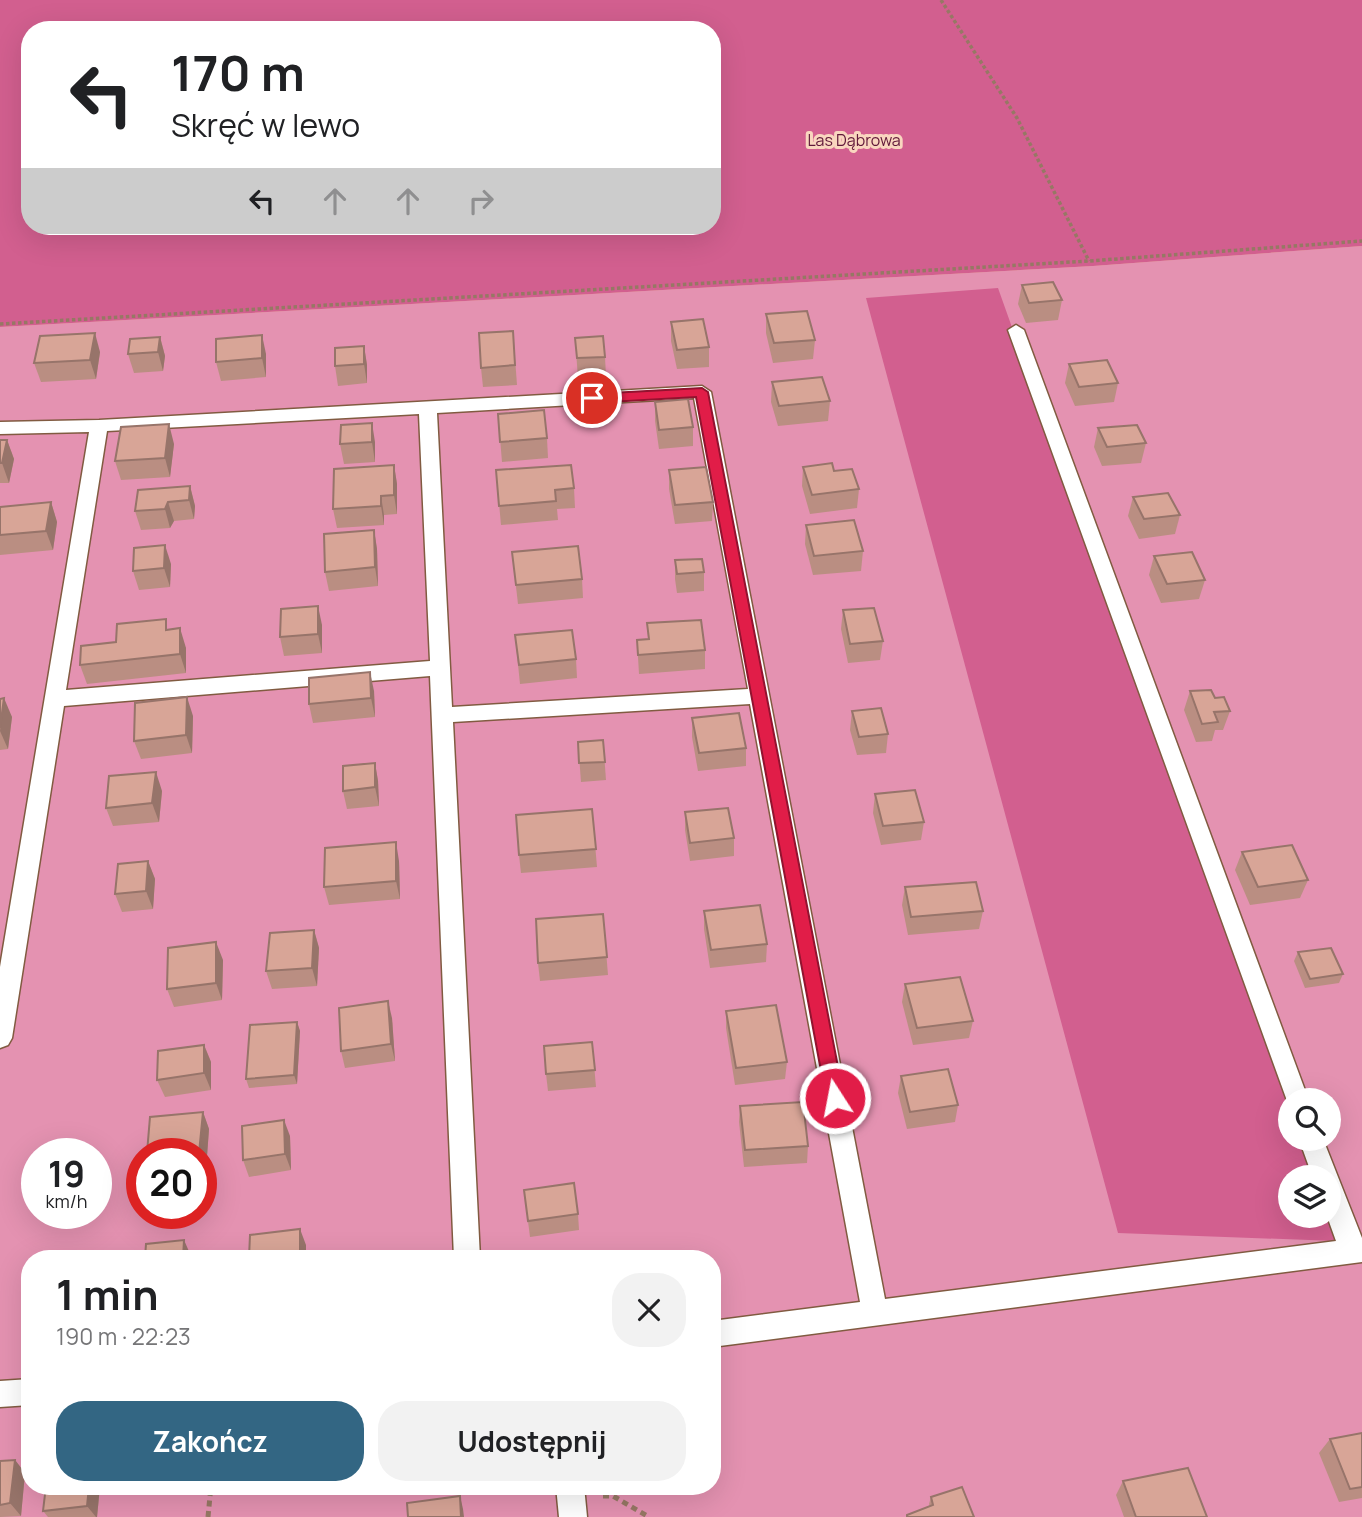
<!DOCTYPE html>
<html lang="pl">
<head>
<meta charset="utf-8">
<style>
	:root { --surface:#fff; --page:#f2f2f2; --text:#202124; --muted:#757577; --accent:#336683 }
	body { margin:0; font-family:Manrope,sans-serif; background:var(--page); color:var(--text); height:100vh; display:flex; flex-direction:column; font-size:26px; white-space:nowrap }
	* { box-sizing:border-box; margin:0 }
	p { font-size:23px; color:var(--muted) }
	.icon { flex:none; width:38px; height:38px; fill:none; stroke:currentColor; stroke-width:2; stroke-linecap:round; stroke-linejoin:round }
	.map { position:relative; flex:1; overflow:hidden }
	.sheet { position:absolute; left:21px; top:1250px; width:700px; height:245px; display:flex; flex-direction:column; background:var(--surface); border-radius:28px; box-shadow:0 7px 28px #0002 }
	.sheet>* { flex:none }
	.top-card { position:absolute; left:21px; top:21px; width:700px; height:214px; border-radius:28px; box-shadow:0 7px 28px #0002; background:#fff; color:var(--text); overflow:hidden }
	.fabs { position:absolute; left:1278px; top:1088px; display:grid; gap:14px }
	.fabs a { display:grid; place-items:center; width:63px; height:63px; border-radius:50%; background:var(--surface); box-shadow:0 7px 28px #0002; font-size:35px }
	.speed { position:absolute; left:21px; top:1138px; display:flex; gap:14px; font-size:35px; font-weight:700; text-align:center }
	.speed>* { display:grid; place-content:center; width:91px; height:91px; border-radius:50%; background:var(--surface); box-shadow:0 7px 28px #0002; line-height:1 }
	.speed small { font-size:18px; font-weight:400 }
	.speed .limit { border:10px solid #d22; background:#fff; color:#111 }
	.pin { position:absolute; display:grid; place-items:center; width:60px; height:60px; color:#fff; margin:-30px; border:4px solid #fff; border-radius:50%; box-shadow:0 2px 7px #0007 }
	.me { position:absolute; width:77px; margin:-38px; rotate:349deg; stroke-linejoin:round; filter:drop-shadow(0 0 5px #0008) }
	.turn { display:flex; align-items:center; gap:24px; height:147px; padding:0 35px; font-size:32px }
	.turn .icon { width:91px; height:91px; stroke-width:2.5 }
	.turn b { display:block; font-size:49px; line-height:60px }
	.lanes { display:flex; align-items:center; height:66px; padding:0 35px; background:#0003; justify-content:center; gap:35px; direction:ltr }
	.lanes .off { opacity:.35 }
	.round { display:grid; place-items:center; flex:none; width:74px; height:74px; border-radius:28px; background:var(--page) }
	.summary { display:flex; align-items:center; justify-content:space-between; height:119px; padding:0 35px }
	h1 { font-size:42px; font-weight:700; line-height:52px }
	.action { display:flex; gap:14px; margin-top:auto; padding:14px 35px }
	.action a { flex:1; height:80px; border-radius:28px; background:var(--accent); color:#fff; font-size:28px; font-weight:700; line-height:80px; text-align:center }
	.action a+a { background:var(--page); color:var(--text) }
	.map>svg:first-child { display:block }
	.green { fill:#e492b1; fill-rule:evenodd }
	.forest { fill:#d25f8f; fill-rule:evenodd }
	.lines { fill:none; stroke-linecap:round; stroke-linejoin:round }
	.service-casing { stroke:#815b41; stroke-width:3 }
	.path-far1 { stroke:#967864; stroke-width:3.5; stroke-dasharray:3.5 2.5; stroke-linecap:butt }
	.path { stroke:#967864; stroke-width:5; stroke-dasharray:6 4.5; stroke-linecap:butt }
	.service { fill:#fff; fill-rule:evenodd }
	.wall { fill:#ba8e82 }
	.shaded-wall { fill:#97746a }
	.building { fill:#d8a597; stroke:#97746a; stroke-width:2 }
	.route { fill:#e11d48; stroke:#92132f; stroke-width:2 }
	.labels { text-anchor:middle; stroke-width:6; stroke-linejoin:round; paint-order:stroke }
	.far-park-label { font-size:16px; fill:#61183a; stroke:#f9d6bf }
</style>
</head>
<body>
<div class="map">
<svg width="1362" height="1517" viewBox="0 0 1362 1517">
	<rect width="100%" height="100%" fill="#f2c7aa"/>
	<path class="green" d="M1362 246V1517H0V327L1093 266ZM1290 1101H1328V1139H1290ZM37 1153H96V1213H37ZM142 1153H201V1213H142ZM1290 1178H1328V1216H1290ZM30 1258H712V1486H30Z"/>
	<g class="forest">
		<path d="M0 0H1362V246L1093 266 0 327ZM30 30H712V226H30Z"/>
		<path d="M998 288 1290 1110V1139H1300L1314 1178H1290V1216H1327L1336 1241 1118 1233 866 298Z"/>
	</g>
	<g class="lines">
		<g class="service-casing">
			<g id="service">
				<path d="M1016 325 1024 330 1309 1101H1290V1109L1008 330Z"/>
				<path d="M702 386 711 392 885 1299 1336 1241 1327 1216 1328 1178H1313L1299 1139H1323L1362 1238V1262L712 1347V1321L860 1302 750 704 453 722 480 1258H454L430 676 64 706 12 1038 8 1045 0 1048V967L89 432 0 434V422L99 420ZM694 398 748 689 452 707 437 413ZM419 414 430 661 66 690 107 431Z"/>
				<path d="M30 1379V1405L0 1407V1381Z"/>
				<path d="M556 1486H584L587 1517H559Z"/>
			</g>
		</g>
		<g class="path-far1">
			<path d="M941 0 1017 118 1089 261"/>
			<path d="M0 324 1089 261 1362 241"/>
		</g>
		<g class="path">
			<path d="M603 1496H613L649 1517"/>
			<path d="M208 1517 211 1486"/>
		</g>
		<use href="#service" class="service"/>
	</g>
	<g class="wall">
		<path d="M1022 285 1062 300 1058 320 1026 323 1018 304Z"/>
		<path d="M766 314 815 340 813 359 773 363 766 333Z"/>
		<path d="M671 322 709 347V367L677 369 671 341Z"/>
		<path d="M513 331 517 385 483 387 481 368Z"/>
		<path d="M160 337 165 356 163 371 134 373 128 354Z"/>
		<path d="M575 338 605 357 606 376 578 378Z"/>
		<path d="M364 346 367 365V383L338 386 335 366Z"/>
		<path d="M100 352 96 379 41 382 34 363Z"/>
		<path d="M266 354V377L221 381 216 362Z"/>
		<path d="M1069 364 1118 383 1114 402 1075 406 1065 383Z"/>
		<path d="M772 382 830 401 828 421 778 426 771 402Z"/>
		<path d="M655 402 693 427V446L659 449 655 421Z"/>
		<path d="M498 414 547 438 548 458 502 462Z"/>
		<path d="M1098 428 1146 443 1141 463 1102 466 1094 447Z"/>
		<path d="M0 440H7L14 459 9 483H0Z"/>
		<path d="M375 442V462L344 464 340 444Z"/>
		<path d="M174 444 170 477 121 480 115 461Z"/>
		<path d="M394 465 397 484V514L384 515V525L337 528 333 509Z"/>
		<path d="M803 467 859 489 857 508 810 514 802 486Z"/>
		<path d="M496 470 574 488 575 508 557 509 558 520 501 525Z"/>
		<path d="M669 470 713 502 712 521 675 524 669 489Z"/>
		<path d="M190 486 195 506 194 519 174 521 170 528 141 530 135 511Z"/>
		<path d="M1133 497 1180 515 1175 534 1139 539 1128 516Z"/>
		<path d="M51 502 57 522 53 550 0 555V507Z"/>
		<path d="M806 525 863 551 861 571 813 575 805 544Z"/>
		<path d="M374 530 377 549 378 586 329 591 325 572Z"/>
		<path d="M512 552 582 579 583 598 518 604Z"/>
		<path d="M1154 556 1205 580 1199 599 1161 603 1149 575Z"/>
		<path d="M675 560 704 572V591L677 593 675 579Z"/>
		<path d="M171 564 170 587 139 590 133 571Z"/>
		<path d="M843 610 883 641 880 660 848 663 841 629Z"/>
		<path d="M647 623 705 650V669L639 674 637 640 648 639Z"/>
		<path d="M322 625V653L284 656 280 637Z"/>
		<path d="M170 630 186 648V673L87 684 80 665 116 642Z"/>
		<path d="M515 635 576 659 577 678 520 684Z"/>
		<path d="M374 691 375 717 313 723 309 704Z"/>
		<path d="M1190 691 1215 698 1230 711 1223 730H1215L1212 741 1196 742 1184 710Z"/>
		<path d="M0 699 12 717 8 749 0 750Z"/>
		<path d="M852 711 888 734 886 753 857 755 850 730Z"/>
		<path d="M193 716 192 753 141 759 134 741Z"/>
		<path d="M692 718 746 748V766L698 771 692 737Z"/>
		<path d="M603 740 606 780 581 782 578 742Z"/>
		<path d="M375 763 378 781 379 806 347 809 343 791Z"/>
		<path d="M162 791 159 822 113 826 106 808Z"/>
		<path d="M875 794 924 822 921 840 881 845 873 813Z"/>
		<path d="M592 809 597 867 521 873 519 855Z"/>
		<path d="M685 812 734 838V856L690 861 685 830Z"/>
		<path d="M1242 852 1308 880 1300 898 1250 905 1235 870Z"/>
		<path d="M148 861 155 879 153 909 122 912 115 894Z"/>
		<path d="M399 861 400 899 329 905 324 887Z"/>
		<path d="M905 887 983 911 979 929 908 935 902 905Z"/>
		<path d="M704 911 767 944 766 962 710 968 704 929Z"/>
		<path d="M603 914 608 975 540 981 538 963Z"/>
		<path d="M314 930 319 948 317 986 272 989 266 971Z"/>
		<path d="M1298 952 1343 974 1339 983 1305 988 1294 961Z"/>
		<path d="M223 960 222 1000 174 1007 167 989Z"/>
		<path d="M905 984 973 1021 969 1038 913 1045 902 1002Z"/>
		<path d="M726 1011 787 1062 785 1079 735 1085 726 1028Z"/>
		<path d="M392 1018 395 1061 345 1068 341 1051Z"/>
		<path d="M297 1022 300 1031 297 1084 249 1088 246 1079Z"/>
		<path d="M592 1042 596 1087 548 1091 546 1074Z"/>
		<path d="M204 1045 211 1062V1090L165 1097 157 1080Z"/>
		<path d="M901 1076 958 1105 955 1122 907 1129 898 1093Z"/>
		<path d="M740 1106 808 1146 807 1163 744 1167 739 1122Z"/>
		<path d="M203 1112 209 1129 205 1183H201Z"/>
		<path d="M290 1136 291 1170 249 1177 243 1160Z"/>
		<path d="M524 1190 578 1214 579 1230 530 1237Z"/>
		<path d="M1362 1433V1498L1339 1502 1319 1453 1330 1439Z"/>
		<path d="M15 1460 25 1473 21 1516 0 1517V1461Z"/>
		<path d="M1123 1481 1207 1517H1124L1116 1495Z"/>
		<path d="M100 1486 97 1517H48L43 1511Z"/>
		<path d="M931 1497 974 1517H906L907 1515 930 1507 929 1504Z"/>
	</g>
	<g class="shaded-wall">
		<path d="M95 333 100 352 96 379 90 360Z"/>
		<path d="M262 335 266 354V377L262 358Z"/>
		<path d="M160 337 165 356 163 371 158 352Z"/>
		<path d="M364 346 367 365V383L364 364Z"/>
		<path d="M372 423 375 442V462L372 442Z"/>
		<path d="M169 424 174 444 170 477 165 458Z"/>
		<path d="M7 440 14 459 9 483 2 463Z"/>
		<path d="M394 465 397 484V514L394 495Z"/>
		<path d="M190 486 195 506 194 519 189 500Z"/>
		<path d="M381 496 384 515V525L381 506Z"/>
		<path d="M51 502 57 522 53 550 46 531Z"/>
		<path d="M168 502 174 521 170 528 165 509Z"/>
		<path d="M374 530 377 549 378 586 375 567Z"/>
		<path d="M165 545 171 564 170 587 164 568Z"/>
		<path d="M318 606 322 625V653L318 634Z"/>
		<path d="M180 628 186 648V673L180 654Z"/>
		<path d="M370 672 374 691 375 717 371 698Z"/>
		<path d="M187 697 193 716 192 753 186 735Z"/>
		<path d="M4 698 12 717 8 749 0 731Z"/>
		<path d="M375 763 378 781 379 806 375 787Z"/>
		<path d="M156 772 162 791 159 822 152 803Z"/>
		<path d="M396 842 399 861 400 899 396 881Z"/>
		<path d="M148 861 155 879 153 909 146 891Z"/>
		<path d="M314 930 319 948 317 986 312 968Z"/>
		<path d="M216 942 223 960 222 1000 216 983Z"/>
		<path d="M388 1001 392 1018 395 1061 391 1044Z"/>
		<path d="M297 1022 300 1031 297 1084 294 1075Z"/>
		<path d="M204 1045 211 1062V1090L204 1073Z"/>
		<path d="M203 1112 209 1129 205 1183 201 1174V1153H199Z"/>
		<path d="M284 1120 290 1136 291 1170 285 1154Z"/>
		<path d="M300 1229 306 1245V1258H300Z"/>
		<path d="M184 1240 191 1256V1258H183Z"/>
		<path d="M15 1460 25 1473 21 1516 10 1503Z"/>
		<path d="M89 1486H100L97 1517H96L87 1506Z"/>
		<path d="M460 1496 463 1509 464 1517H461Z"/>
	</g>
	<g class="building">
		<path d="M1053 282 1062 300 1029 303 1022 285Z"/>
		<path d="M807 311 815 340 774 343 766 314Z"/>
		<path d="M703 319 709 347 677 350 671 322Z"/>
		<path d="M513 331 515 365 481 368 479 333Z"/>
		<path d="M95 333 90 360 34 363 40 336Z"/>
		<path d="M262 335V358L216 362V339Z"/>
		<path d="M603 336 605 357 577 358 575 338Z"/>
		<path d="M160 337 158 352 128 354 130 339Z"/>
		<path d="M364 346V364L335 366V348Z"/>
		<path d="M1107 360 1118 383 1079 387 1069 364Z"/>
		<path d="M822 377 830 401 779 406 772 382Z"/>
		<path d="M688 399 693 427 659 430 655 402Z"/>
		<path d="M544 410 547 438 500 442 498 414Z"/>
		<path d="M372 423V442L340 444 341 425Z"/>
		<path d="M169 424 165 458 115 461 121 427Z"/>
		<path d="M1137 425 1146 443 1107 447 1098 428Z"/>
		<path d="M0 440H7L2 463H0Z"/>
		<path d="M832 463 834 471 852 469 859 489 812 495 803 467Z"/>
		<path d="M394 465V495L381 496V506L333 509 334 469Z"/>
		<path d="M571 465 574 488 555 490 556 501 499 506 496 470Z"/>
		<path d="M706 467 713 502 675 505 669 470Z"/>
		<path d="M190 486 189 500 168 502 165 509 135 511 138 490Z"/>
		<path d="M1168 493 1180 515 1144 519 1133 497Z"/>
		<path d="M51 502 46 531 0 535V507Z"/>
		<path d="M854 520 863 551 814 556 806 525Z"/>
		<path d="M374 530 375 567 325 572 324 534Z"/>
		<path d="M165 545 164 568 133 571 134 548Z"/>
		<path d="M578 546 582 579 516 585 512 552Z"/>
		<path d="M1192 552 1205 580 1167 584 1154 556Z"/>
		<path d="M702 559 704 572 677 574 675 560Z"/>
		<path d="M318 606V634L280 637 281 609Z"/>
		<path d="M874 608 883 641 850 644 843 610Z"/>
		<path d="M166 619V630L180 628V654L80 665 81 646 116 642 117 624Z"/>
		<path d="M701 620 705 650 638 655 637 640 649 639 647 623Z"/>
		<path d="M572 630 576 659 519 665 515 635Z"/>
		<path d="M370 672 371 698 309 704V678Z"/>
		<path d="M1211 690 1215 698 1224 697 1230 711 1214 712 1218 722 1202 724 1190 691Z"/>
		<path d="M187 697 186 735 134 741 135 703Z"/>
		<path d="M4 698 0 728V699Z"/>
		<path d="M881 708 888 734 859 737 852 711Z"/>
		<path d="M739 713 746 748 699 753 692 718Z"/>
		<path d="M603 740 605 762 579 763 578 742Z"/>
		<path d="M375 763V787L343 791V766Z"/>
		<path d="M156 772 152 803 106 808 109 776Z"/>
		<path d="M915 790 924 822 883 826 875 794Z"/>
		<path d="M728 808 734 838 690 843 685 812Z"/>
		<path d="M592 809 596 849 519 855 516 815Z"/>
		<path d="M396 842V881L324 887 325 848Z"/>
		<path d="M1292 845 1308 880 1258 887 1242 852Z"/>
		<path d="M148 861 146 891 115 894 118 864Z"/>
		<path d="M976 882 983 911 911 917 905 887Z"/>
		<path d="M760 905 767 944 711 950 704 911Z"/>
		<path d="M603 914 607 957 538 963 536 919Z"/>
		<path d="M314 930 312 968 266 971 270 933Z"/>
		<path d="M216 942V983L167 989 168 948Z"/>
		<path d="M1331 948 1343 974 1310 979 1298 952Z"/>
		<path d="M960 977 973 1021 917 1028 905 984Z"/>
		<path d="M388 1001 391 1044 341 1051 339 1008Z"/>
		<path d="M776 1005 787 1062 736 1068 726 1011Z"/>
		<path d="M297 1022 294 1075 246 1079 250 1025Z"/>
		<path d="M592 1042 595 1070 546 1074 544 1046Z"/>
		<path d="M204 1045V1073L157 1080 158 1051Z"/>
		<path d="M948 1069 958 1105 910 1112 901 1076Z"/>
		<path d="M803 1102 808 1146 745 1150 740 1106Z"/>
		<path d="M203 1112 199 1153H147L150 1117Z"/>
		<path d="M284 1120 285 1154 243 1160 242 1126Z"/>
		<path d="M574 1183 578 1214 528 1221 524 1190Z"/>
		<path d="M300 1229V1258H249L250 1235Z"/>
		<path d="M184 1240 183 1258H145L146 1244Z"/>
		<path d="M1362 1433V1487L1350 1489 1330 1439Z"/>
		<path d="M15 1460 10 1503 0 1505V1461Z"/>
		<path d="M1188 1468 1207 1517H1136L1123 1481Z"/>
		<path d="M46 1486H89L87 1506 43 1511Z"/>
		<path d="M962 1487 974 1517H907V1515L933 1505 931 1497Z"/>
		<path d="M460 1496 461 1517H408L407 1503Z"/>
	</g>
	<path class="route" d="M702 388 708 392 844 1098 841 1104 835 1106 828 1104 826 1098 696 397 592 403 586 398 592 394Z"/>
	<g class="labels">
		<g class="far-park-label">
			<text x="854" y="146">Las Dąbrowa</text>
		</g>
	</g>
</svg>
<div class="fabs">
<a><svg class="icon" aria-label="search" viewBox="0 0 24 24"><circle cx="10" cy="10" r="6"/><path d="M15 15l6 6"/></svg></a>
<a><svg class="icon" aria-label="layers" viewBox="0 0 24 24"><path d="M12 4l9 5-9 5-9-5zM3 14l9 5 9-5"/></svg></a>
</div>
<div class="speed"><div>19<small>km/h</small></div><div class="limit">20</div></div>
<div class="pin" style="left:592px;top:398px;background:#d93025"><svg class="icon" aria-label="arrive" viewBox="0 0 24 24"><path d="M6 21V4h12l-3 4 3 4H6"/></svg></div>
<svg class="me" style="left:835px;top:1098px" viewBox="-20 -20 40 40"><circle r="17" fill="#e11d48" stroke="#fff" stroke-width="3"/><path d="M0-11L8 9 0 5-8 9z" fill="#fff"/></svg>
<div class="top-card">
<div class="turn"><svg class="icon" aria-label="left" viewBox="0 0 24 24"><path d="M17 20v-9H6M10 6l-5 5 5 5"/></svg><div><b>170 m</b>Skręć w lewo</div></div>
<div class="lanes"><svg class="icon" aria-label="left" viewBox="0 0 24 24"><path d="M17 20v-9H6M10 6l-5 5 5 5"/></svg><svg class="icon off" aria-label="ahead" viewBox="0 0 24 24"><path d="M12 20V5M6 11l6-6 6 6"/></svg><svg class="icon off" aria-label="ahead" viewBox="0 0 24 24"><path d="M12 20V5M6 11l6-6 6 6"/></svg><svg class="icon off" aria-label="right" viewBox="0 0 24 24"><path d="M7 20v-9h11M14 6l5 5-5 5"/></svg></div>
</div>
<section class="sheet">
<div class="summary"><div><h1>1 min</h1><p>190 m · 22:23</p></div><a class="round"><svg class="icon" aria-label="close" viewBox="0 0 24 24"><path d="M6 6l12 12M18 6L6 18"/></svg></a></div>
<div class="action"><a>Zakończ</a><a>Udostępnij</a></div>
</section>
</div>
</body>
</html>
